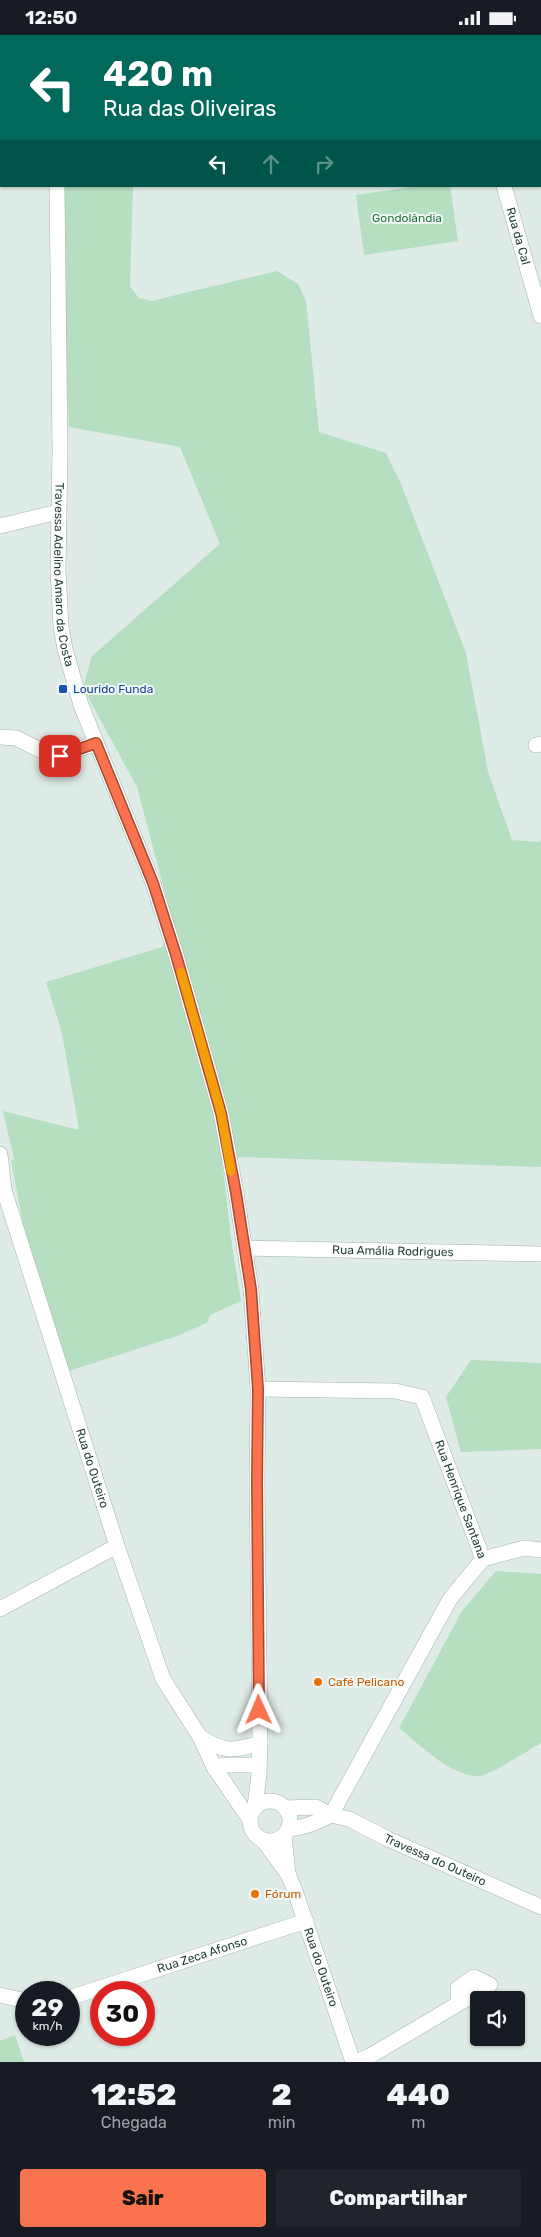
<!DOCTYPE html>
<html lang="pt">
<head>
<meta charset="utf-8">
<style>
	:root { --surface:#171b24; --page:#20242c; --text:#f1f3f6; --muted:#9ea1a6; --accent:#fb724e }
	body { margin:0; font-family:Rubik,sans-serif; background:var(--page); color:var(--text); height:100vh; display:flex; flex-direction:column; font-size:19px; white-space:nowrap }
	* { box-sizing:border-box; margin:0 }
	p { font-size:16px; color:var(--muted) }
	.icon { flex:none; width:28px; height:28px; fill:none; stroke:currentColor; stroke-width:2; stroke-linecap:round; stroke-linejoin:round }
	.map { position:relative; height:2027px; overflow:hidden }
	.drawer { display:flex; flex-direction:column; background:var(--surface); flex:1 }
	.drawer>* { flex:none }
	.guide { position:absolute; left:0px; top:0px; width:541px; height:152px; box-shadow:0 1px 4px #0004; background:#00695c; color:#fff; overflow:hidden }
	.buttons { position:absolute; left:470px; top:1956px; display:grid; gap:10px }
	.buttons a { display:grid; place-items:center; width:55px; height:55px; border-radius:5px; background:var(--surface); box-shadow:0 1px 4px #0004; font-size:25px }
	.speed { position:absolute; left:15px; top:1946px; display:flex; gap:10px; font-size:25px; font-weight:700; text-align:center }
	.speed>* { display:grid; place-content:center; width:65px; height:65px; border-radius:50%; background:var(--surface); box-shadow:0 1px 4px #0004; line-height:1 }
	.speed small { font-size:12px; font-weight:400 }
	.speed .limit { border:8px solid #d22; background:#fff; color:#111 }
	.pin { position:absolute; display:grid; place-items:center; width:42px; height:42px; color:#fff; margin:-21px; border-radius:10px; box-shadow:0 2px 8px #0006 }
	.me { position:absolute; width:55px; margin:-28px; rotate:359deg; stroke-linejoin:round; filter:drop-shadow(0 0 4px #0008) }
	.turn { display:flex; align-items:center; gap:18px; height:105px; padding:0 20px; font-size:22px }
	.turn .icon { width:65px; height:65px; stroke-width:2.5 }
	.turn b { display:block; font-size:35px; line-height:42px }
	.lanes { display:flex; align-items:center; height:48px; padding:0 20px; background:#0003; justify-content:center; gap:25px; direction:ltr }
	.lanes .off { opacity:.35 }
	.eta { display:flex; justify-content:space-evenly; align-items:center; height:85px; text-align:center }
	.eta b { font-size:30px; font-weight:800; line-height:35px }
	.action { display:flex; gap:10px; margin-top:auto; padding:10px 20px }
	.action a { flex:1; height:58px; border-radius:5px; background:var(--accent); color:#111; font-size:20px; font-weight:800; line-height:58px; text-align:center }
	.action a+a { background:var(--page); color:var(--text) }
	.status { display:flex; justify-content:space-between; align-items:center; height:35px; padding:0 25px; background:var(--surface); direction:ltr }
	.status svg { height:14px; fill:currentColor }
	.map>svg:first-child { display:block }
	.green { fill:#b6dec0 }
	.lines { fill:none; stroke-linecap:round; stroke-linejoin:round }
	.minor-casing { stroke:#a2b3ad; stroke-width:16 }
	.minor { stroke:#fff; stroke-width:15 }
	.route-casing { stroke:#a34a33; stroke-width:12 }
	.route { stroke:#fb724e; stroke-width:9 }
	.slow { stroke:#f59e0b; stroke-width:9 }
	.transit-dot { fill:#1a4fb4; stroke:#f0f8f4; stroke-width:2 }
	.food-dot { fill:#e8710a; stroke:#f0f8f4; stroke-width:2 }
	.labels { text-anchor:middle; stroke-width:4; stroke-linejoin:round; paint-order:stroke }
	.park-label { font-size:12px; fill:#277643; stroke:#f0f8f4 }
	.street-label { font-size:12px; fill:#1f3d34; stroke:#f0f8f4 }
	.transit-label { font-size:12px; fill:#164399; stroke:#f0f8f4; text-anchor:start }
	.food-label { font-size:12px; fill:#c56008; stroke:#f0f8f4; text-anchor:start }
</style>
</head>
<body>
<div class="status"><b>12:50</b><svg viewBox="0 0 49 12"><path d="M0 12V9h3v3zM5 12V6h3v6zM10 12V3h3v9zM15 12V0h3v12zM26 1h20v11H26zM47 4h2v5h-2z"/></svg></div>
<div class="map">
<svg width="541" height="2027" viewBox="0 0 541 2027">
	<rect width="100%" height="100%" fill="#dfebe6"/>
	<g class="green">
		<path d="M98 0H541V73L540 1H91Z"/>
		<path d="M59 151H133L130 251 139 263 151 266 277 236 298 249 306 266 319 397 386 418 401 449 466 618 488 737 512 805 538 807 541 805V1132L242 1122 222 1126 232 1210 241 1266 210 1280 207 1288 174 1302 66 1337 22 1184 11 1125 14 1124 3 1076 79 1095 62 998 46 947 162 912 173 888 137 752 83 653 92 621 220 509 180 412 69 392Z"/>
		<path d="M420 151H450L458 206 364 220 356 160Z"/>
		<path d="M471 1325 541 1328V1414L461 1417 446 1362Z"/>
		<path d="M496 1536 541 1539V1708C530 1714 489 1741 480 1741 451 1742 420 1710 399 1693L462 1576Z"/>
		<path d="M15 2000 24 2027H0V2006Z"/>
	</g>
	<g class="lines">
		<g class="minor-casing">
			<g id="minor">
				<path d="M455 0V1"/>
				<path d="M44 1V0"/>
				<path d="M0 4 1 9"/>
				<path d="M540 94H541"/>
				<path id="s1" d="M57 151 60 416 58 535 61 592 65 614 81 670 153 848 176 920 221 1078 236 1158 251 1254 258 1354 257 1446 260 1708 259 1739 255 1772"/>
				<path id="s2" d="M504 151 541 281"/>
				<path d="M0 491 58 477"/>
				<path d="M0 702 16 703 40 715 60 721 96 708"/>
				<path d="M536 710 541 709"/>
				<path id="s3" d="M0 1119 4 1155 117 1511 163 1644 200 1702 214 1732 250 1785"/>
				<path id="s4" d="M244 1213 541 1219"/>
				<path id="s5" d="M258 1354 395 1356 422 1362 483 1524 450 1564 331 1780"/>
				<path d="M483 1524 524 1513 541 1515"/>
				<path d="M0 1574 117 1511"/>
				<path d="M200 1702C226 1718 231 1716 260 1708"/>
				<path d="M214 1732 225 1730H259"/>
				<circle cx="270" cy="1786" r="20"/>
				<path id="s6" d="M285 1773 316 1772 331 1780 349 1784 388 1804 541 1872"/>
				<path d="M288 1794C304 1793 317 1787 331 1780"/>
				<path d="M284 1800 288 1839"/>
				<path id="s7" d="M263 1805 288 1839 294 1853 353 2027"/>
				<path d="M0 1960 26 1966"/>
				<path id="s8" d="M69 1963 306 1886"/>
				<path d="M356 2027 370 2021 490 1950 474 1942 458 1953V1969"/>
			</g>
		</g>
		<use href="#minor" class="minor"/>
	</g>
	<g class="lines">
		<g class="route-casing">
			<path id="route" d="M60 721 96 708 153 848 176 920 221 1078 236 1158 251 1254 258 1354 257 1446 259 1675"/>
		</g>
		<use href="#route" class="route"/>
		<path class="slow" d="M181 937 221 1078 231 1136"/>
	</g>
	<rect class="transit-dot" x="58" y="649" width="10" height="10" rx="2.5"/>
	<g class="food-dot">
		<circle cx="318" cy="1647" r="5"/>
		<circle cx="255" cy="1859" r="5"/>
	</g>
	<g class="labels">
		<g class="park-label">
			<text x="407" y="187">Gondolândia</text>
		</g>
		<g class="street-label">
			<text dy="4" stroke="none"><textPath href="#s2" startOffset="52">Rua da Cal</textPath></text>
			<text dy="4" stroke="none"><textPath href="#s1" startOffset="389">Travessa Adelino Amaro da Costa</textPath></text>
			<text dy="4" stroke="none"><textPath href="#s4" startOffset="149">Rua Amália Rodrigues</textPath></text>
			<text dy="4" stroke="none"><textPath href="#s3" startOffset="328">Rua do Outeiro</textPath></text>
			<text dy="4" stroke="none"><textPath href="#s5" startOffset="274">Rua Henrique Santana</textPath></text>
			<text dy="4" stroke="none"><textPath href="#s6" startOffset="162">Travessa do Outeiro</textPath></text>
			<text dy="4" stroke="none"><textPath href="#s8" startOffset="140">Rua Zeca Afonso</textPath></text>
			<text dy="4" stroke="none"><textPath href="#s7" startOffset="141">Rua do Outeiro</textPath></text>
		</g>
		<g class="transit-label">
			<text x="73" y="658">Lourido Funda</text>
		</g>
		<g class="food-label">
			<text x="328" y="1651">Café Pelicano</text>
			<text x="265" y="1863">Fórum</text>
		</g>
	</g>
</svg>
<div class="buttons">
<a><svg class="icon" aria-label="sound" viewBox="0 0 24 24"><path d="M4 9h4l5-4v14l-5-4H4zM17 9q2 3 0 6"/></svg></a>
</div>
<div class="speed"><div>29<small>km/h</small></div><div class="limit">30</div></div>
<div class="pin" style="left:60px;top:721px;background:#d93025"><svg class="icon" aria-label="arrive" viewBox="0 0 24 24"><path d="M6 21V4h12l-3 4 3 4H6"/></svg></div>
<svg class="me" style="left:259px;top:1675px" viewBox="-20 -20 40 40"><path d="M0-17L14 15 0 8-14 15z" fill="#fb724e" stroke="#fff" stroke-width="4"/></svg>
<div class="guide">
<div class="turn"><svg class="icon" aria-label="left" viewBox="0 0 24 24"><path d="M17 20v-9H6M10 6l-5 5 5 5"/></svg><div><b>420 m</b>Rua das Oliveiras</div></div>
<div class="lanes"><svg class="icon" aria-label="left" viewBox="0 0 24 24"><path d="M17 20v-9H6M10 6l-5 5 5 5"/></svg><svg class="icon off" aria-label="ahead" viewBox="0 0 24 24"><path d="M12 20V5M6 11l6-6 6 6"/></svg><svg class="icon off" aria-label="right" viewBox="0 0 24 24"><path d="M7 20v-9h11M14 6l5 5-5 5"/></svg></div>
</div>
</div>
<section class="drawer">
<div class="eta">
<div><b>12:52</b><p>Chegada</p></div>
<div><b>2</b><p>min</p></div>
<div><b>440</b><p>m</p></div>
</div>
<div class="action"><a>Sair</a><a>Compartilhar</a></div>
</section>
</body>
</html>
